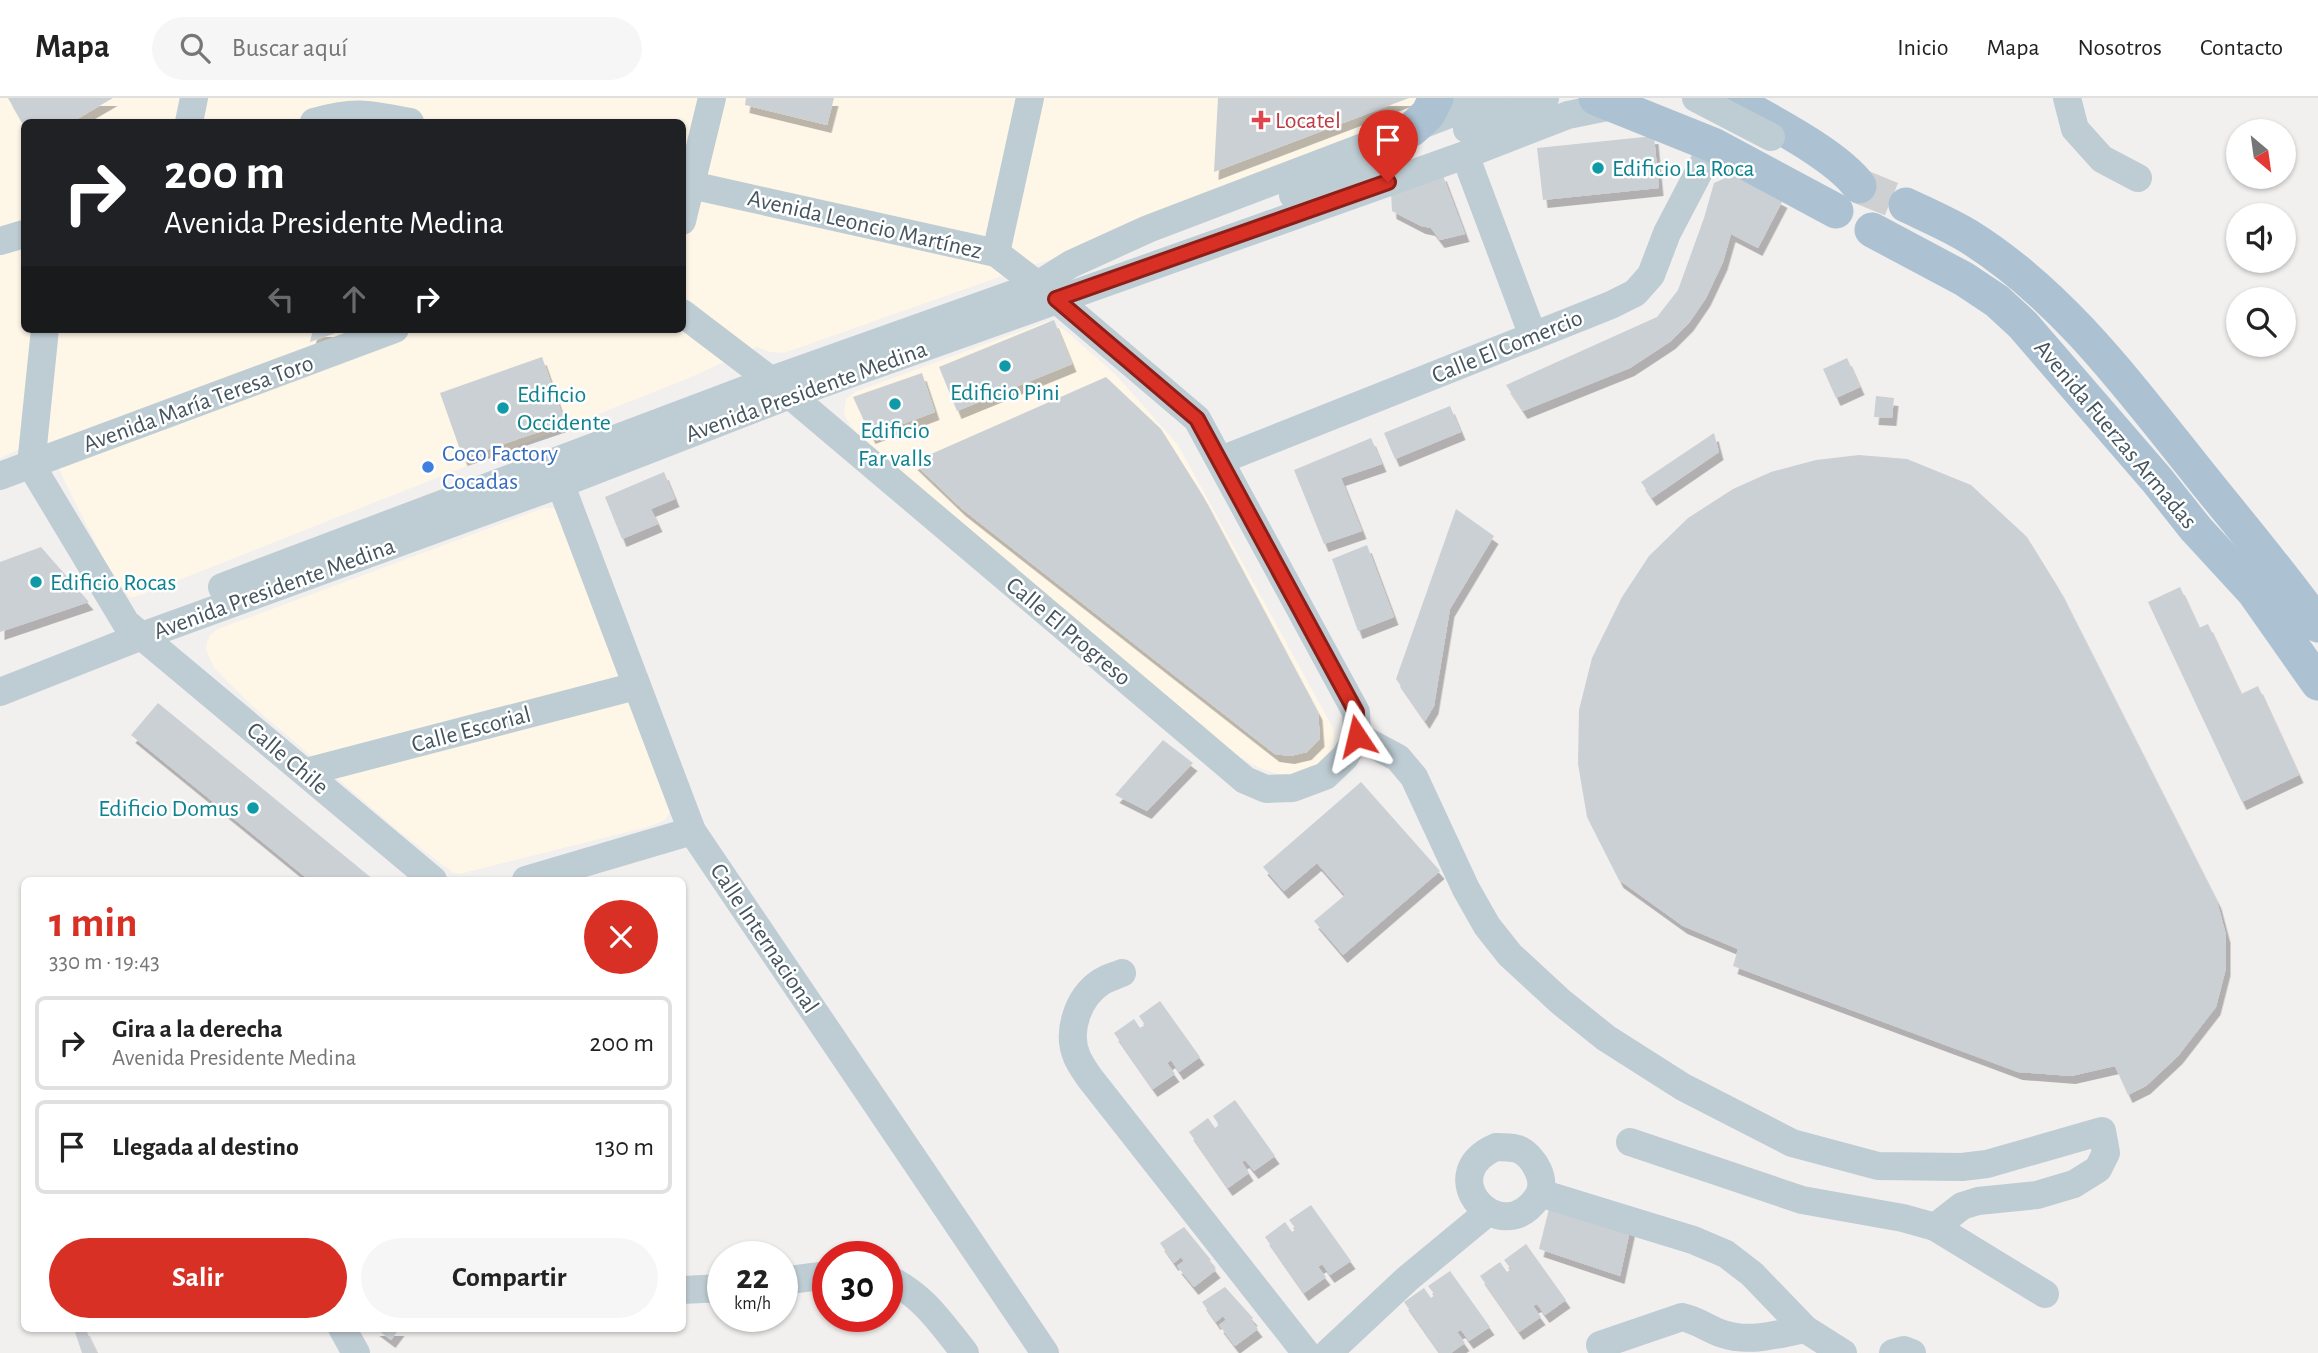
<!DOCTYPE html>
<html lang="es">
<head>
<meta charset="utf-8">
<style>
	:root { --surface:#fff; --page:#f6f6f6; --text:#222; --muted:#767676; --line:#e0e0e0; --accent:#d93025 }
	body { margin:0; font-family:"Alegreya Sans",sans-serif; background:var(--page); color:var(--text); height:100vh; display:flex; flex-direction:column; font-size:26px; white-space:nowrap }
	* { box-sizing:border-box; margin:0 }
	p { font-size:23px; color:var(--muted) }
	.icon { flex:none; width:38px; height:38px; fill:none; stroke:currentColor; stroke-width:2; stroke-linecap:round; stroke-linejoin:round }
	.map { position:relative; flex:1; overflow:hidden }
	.details { position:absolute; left:21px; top:779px; width:665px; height:455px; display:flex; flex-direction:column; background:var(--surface); border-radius:10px; box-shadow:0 2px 5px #0004 }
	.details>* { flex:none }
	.banner { position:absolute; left:21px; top:21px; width:665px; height:214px; border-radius:10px; box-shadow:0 2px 5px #0004; background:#202124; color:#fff; overflow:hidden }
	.needle { width:46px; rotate:151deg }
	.controls { position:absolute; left:2226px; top:21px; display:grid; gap:14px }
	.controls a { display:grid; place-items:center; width:70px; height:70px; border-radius:50%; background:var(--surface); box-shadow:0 2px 5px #0004; font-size:35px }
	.speed { position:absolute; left:707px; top:1143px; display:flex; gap:14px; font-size:35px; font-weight:700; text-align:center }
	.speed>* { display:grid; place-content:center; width:91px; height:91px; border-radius:50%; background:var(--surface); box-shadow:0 2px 5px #0004; line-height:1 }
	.speed small { font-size:18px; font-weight:400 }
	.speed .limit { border:10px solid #d22; background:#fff; color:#111 }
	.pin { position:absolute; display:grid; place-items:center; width:60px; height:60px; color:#fff; margin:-72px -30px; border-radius:50% 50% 50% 0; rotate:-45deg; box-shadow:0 0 7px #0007 }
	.pin .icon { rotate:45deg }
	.me { position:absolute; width:77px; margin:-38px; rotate:350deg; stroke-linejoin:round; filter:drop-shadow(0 0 5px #0008) }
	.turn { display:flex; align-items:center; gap:24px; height:147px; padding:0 28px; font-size:32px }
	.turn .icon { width:91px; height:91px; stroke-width:2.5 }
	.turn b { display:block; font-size:49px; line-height:60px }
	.lanes { display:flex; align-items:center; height:66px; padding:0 28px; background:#0003; justify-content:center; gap:35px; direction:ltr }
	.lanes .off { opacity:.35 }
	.round { display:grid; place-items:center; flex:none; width:74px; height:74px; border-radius:37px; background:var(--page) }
	.summary { display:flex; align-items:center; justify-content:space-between; height:119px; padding:0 28px }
	h1 { font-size:42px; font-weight:600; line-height:52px; color:var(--accent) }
	.action { display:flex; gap:14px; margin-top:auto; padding:14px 28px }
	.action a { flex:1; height:80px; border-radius:42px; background:var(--accent); color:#fff; font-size:28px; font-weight:600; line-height:80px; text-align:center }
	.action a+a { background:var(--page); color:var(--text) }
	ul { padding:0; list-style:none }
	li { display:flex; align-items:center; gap:21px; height:94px; margin:0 14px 10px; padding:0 14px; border:4px solid var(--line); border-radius:10px }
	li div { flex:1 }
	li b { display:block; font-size:26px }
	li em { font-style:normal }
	header { display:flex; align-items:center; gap:42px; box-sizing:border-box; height:98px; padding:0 35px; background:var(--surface); border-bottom:2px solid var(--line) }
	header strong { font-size:33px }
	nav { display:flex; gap:38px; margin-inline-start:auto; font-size:24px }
	.search { width:490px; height:63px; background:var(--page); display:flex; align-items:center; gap:18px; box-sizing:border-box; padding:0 24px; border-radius:38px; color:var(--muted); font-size:26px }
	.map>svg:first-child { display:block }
	.commercial { fill:#fef6e7; fill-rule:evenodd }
	.building { fill:#cbd0d5; filter:url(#shadow) }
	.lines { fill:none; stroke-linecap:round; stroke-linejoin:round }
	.major-tunnel { stroke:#cfd0d2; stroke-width:35; stroke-dasharray:35 18; stroke-linecap:butt }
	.minor { stroke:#beccd3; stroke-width:28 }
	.major { stroke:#acc2d2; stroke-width:35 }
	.minor-bridge { stroke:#beccd3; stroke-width:28 }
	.route-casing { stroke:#8d1f18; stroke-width:18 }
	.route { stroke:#d93025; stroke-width:12 }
	.health-dot { fill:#e0444e; stroke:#fff; stroke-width:2.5 }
	.culture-dot { fill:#0f9aa8; stroke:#fff; stroke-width:2.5 }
	.shop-dot { fill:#3f7fe0; stroke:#fff; stroke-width:2.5 }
	.labels { text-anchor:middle; stroke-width:5; stroke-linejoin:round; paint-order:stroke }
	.health-label { font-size:24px; fill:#be3a42; stroke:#fff; text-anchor:start }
	.culture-label { font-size:24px; fill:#0d838f; stroke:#fff; text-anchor:start }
	.street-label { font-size:24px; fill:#45555f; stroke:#fff }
	.shop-label { font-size:24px; fill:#366cbe; stroke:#fff; text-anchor:start }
</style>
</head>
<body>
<header>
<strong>Mapa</strong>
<div class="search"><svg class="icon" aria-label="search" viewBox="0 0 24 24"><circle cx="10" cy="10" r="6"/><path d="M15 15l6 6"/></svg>Buscar aquí</div>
<nav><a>Inicio</a><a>Mapa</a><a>Nosotros</a><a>Contacto</a></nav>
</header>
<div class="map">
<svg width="2318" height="1255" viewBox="0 0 2318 1255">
	<defs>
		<filter id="shadow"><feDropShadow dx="4.5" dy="8" stdDeviation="0" flood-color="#0004"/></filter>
	</defs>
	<rect width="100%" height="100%" fill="#f2efef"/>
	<g class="commercial">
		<path d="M0 0H1430L1422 11 1105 144 1027 169 784 255 770 254 757 249 689 280 141 497 130 500 109 472 64 382 46 339 0 360ZM24 24H682V231H24Z"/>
		<path d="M1048 223 1066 233 1116 277 1178 347 1334 632V644L1329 658 1317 670 1285 678 1262 671 1234 656 1204 628 1047 505 873 352 850 327 844 316 846 301 855 294Z"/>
		<path d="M544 410H553L560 415 670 713 665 722 648 729 459 776 452 774 400 734 249 605 214 570 206 552 207 544 210 537 218 531Z"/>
	</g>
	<g class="building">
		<path d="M8 0H113L72 24H24V28Z"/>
		<path d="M746 0H834L827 27 745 7Z"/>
		<path d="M1218 0H1409L1214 74Z"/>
		<path d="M1654 38 1659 90 1543 102 1537 50Z"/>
		<path d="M1442 75 1465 136 1440 142 1431 130 1421 128 1392 113 1391 94Z"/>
		<path d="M1734 76 1783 102 1758 150 1731 136 1723 164 1706 200 1689 225 1671 243 1630 270 1523 313 1506 287 1657 219 1678 192 1704 120 1714 85Z"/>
		<path d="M1054 222 1072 266 957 313 939 269Z"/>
		<path d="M313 231H347L310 244Z"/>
		<path d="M542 259 565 325 463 360 440 295Z"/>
		<path d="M1847 260 1860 289 1836 300 1823 271Z"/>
		<path d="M922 275 935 314 871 338 853 299Z"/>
		<path d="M1106 279 1161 331 1203 398 1318 614 1320 641 1307 654 1290 658 1275 656 961 410 913 364Z"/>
		<path d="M1876 298 1894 300 1892 320 1874 319Z"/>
		<path d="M1450 308 1461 334 1395 361 1384 335Z"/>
		<path d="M1714 335 1719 354 1652 400 1641 384Z"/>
		<path d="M1371 340 1382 366 1341 380 1362 433 1324 446 1294 372Z"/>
		<path d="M1859 357 1907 361 1971 387 2027 439 2059 491 2217 803 2226 837V870L2216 909 2178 958 2146 988 2128 997 2115 968 2071 978 2018 974 1733 868 1738 851 1683 828 1619 782 1587 719 1578 666 1579 612 1592 560 1622 499 1649 458 1688 420 1733 391 1771 374 1816 362Z"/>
		<path d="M664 374 675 401 651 411 658 426 622 441 605 399Z"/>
		<path d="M1456 411 1494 438 1450 511 1434 608 1425 623 1396 581Z"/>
		<path d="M1367 447 1394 519 1358 533 1332 461Z"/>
		<path d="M41 449 89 504 0 534V464Z"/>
		<path d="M2180 489 2199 530 2208 526 2241 596 2258 588 2299 677 2242 704 2148 504Z"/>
		<path d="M158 605 374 782H309L131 637Z"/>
		<path d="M1163 642 1193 665 1147 713 1115 697Z"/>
		<path d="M1361 684 1440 773 1343 857 1314 823 1345 797 1317 765 1284 793 1263 769Z"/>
		<path d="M1160 903 1200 959 1179 974 1171 962 1167 965 1175 976 1153 991 1114 935 1134 921 1140 930 1145 927 1139 918Z"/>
		<path d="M1235 1002 1275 1058 1254 1073 1245 1062 1242 1064 1249 1075 1228 1090 1189 1034 1208 1020 1215 1030 1219 1027 1213 1018Z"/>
		<path d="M1311 1107 1351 1163 1330 1177 1322 1166 1318 1169 1326 1179 1304 1195 1265 1139 1285 1124 1292 1134 1296 1131 1289 1122Z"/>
		<path d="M1550 1107 1631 1128 1620 1178 1539 1151Z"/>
		<path d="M1184 1129 1211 1162 1209 1163 1216 1172 1194 1189 1177 1168 1184 1163 1181 1159 1174 1165 1160 1145Z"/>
		<path d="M1526 1146 1566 1202 1545 1217 1537 1206 1533 1208 1541 1219 1519 1234 1480 1178 1500 1164 1507 1174 1511 1171 1504 1162Z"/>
		<path d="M1450 1173 1490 1229 1469 1243 1461 1232 1457 1234 1465 1245 1451 1255H1440L1404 1204 1424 1190 1431 1200 1435 1197 1428 1188Z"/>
		<path d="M1225 1189 1253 1220 1251 1222 1258 1231 1235 1248 1219 1227 1226 1222 1223 1218 1216 1224 1202 1204Z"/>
		<path d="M80 1230H85L97 1255H82L75 1234Z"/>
		<path d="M375 1230H400L391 1242Z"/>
	</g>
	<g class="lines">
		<path class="major-tunnel" d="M1859 88 1906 107"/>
		<g class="minor">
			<path d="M2067 0 2075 31 2102 61 2138 80"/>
			<path d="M189 24 194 0"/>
			<path d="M314 24C355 12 369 16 410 24"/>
			<path d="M1467 31 1545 0"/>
			<path d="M1465 57 1533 238"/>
			<path d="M682 85 996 155 1056 201 1197 321 1356 614 1357 638"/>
			<path d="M1293 97 1396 58"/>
			<path d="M682 123 712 0"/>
			<path d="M0 143 24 136"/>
			<path d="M996 155 1030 0"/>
			<path d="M682 215 790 297 1245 682 1266 691 1293 690 1325 678 1345 659 1357 638"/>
			<path d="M45 231 31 367 126 525 433 782"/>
			<path d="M1221 362 1611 207 1635 195 1651 177 1667 135 1713 47"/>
			<path d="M554 369 692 733 1045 1255"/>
			<path d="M0 378 395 231"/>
			<path d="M222 489 771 282 1036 188 1071 166 1148 131 1492 0"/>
			<path d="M0 594 142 538 560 386 790 297 1465 57 1568 17 1622 6"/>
			<path d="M1357 638 1398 660 1414 679 1466 791 1487 828 1510 857 1561 904 1606 940 1683 989 1792 1045 1878 1068 1962 1069 1987 1066 2102 1033 2106 1055 2098 1071 2074 1086 2037 1097 1978 1103 1962 1108 1935 1129"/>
			<path d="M306 674 636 588"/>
			<path d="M526 782 692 733"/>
			<path d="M1122 875C1115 878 1107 880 1101 884 1078 899 1066 934 1077 959 1080 966 1085 973 1089 979L1306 1255"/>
			<path d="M1630 1044 1802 1102 1903 1120 1935 1129 2045 1196"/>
			<path d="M1496 1049C1504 1049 1510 1049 1518 1051 1534 1058 1549 1084 1537 1100 1500 1153 1431 1077 1496 1049Z"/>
			<path d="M1540 1095 1693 1142 1726 1156 1752 1176 1805 1231 1843 1255"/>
			<path d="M887 1180C924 1198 940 1224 965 1255"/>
			<path d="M782 1183 828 1177"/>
			<path d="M682 1192 723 1190"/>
			<path d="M342 1230 356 1255"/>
			<path d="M1600 1247 1682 1219C1697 1222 1708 1231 1723 1236 1749 1245 1779 1236 1805 1231"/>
			<path d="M1328 1255 1407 1181 1488 1114"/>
			<path d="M1893 1255 1904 1252 1912 1255"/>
		</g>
		<g class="major">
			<path d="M1596 0 1713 47 1836 113"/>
			<path d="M1729 0C1765 21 1836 56 1859 88"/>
			<path d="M1412 31 1428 16 1436 0"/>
			<path d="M1906 107C1927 117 1948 126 1968 138 2063 197 2131 291 2200 377 2240 427 2281 475 2318 527"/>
			<path d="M1872 132 1964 181 1997 203 2023 227 2157 382 2196 431 2254 494 2318 585"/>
		</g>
		<path class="minor-bridge" d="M1696 0 1771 39"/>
	</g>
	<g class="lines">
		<g class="route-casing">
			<path id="route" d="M1357 638 1356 614 1197 321 1056 201 1388 84"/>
		</g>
		<use href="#route" class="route"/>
	</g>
	<path class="health-dot" d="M1257.5 11.5h7v7h7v7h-7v7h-7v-7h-7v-7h7z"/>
	<g class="culture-dot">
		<circle cx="1598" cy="70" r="7"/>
		<circle cx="1005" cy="268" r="7"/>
		<circle cx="895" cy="306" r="7"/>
		<circle cx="503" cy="310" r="7"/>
		<circle cx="36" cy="484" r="7"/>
		<circle cx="253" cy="710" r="7"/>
	</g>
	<circle class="shop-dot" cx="428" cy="369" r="7"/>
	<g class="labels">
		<g class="health-label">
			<text x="1275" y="30">Locatel</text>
		</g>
		<g class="culture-label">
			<text x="1612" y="78">Edificio La Roca</text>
			<text x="1005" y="302" text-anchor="middle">Edificio Pini</text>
			<text x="517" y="304">Edificio<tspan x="517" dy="28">Occidente</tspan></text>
			<text x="895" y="340" text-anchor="middle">Edificio<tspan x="895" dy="28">Far valls</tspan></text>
			<text x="50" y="492">Edificio Rocas</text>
			<text x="239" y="718" text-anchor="end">Edificio Domus</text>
		</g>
		<g class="street-label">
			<text transform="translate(865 126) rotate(13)" y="8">Avenida Leoncio Martínez</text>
			<text transform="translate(1507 248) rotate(-22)" y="8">Calle El Comercio</text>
			<text transform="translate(806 293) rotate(-20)" y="8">Avenida Presidente Medina</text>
			<text transform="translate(198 305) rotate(-20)" y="8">Avenida María Teresa Toro</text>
			<text transform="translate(2116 336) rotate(50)" y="8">Avenida Fuerzas Armadas</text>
			<text transform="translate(274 490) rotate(-20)" y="8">Avenida Presidente Medina</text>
			<text transform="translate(1069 533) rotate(40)" y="8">Calle El Progreso</text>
			<text transform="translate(471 631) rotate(-15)" y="8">Calle Escorial</text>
			<text transform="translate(288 660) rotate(40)" y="8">Calle Chile</text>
			<text transform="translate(765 840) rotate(56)" y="8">Calle Internacional</text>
		</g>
		<g class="shop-label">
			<text x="442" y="363">Coco Factory<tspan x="442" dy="28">Cocadas</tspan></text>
		</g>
	</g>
</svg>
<div class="controls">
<a><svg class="needle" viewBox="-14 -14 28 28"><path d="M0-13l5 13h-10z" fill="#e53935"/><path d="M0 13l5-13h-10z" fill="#767676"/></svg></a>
<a><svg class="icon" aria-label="sound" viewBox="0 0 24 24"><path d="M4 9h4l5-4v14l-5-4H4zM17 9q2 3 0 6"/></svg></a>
<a><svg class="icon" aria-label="search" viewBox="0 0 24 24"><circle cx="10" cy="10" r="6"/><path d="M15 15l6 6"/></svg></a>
</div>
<div class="speed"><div>22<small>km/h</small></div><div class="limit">30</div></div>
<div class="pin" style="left:1388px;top:84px;background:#d93025"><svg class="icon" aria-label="arrive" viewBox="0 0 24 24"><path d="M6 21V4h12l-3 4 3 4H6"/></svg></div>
<svg class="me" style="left:1357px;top:638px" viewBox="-20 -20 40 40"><path d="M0-17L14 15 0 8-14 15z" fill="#d93025" stroke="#fff" stroke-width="4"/></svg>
<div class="banner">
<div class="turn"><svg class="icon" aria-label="right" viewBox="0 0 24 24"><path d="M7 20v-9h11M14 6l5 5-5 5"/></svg><div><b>200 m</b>Avenida Presidente Medina</div></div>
<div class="lanes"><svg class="icon off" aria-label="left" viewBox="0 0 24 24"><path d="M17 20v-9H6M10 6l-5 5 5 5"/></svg><svg class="icon off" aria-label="ahead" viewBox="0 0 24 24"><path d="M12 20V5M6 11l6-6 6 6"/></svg><svg class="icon" aria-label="right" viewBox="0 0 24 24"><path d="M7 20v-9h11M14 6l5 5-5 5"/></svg></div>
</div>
<section class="details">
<div class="summary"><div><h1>1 min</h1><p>330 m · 19:43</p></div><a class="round" style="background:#d93025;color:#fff"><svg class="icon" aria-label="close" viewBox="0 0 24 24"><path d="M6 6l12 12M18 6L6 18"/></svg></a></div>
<ul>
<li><svg class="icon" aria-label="right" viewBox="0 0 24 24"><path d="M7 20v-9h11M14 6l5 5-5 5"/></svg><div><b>Gira a la derecha</b><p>Avenida Presidente Medina</p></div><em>200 m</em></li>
<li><svg class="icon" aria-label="arrive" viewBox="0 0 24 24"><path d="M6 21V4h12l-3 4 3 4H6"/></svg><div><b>Llegada al destino</b></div><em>130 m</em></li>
</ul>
<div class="action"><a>Salir</a><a>Compartir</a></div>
</section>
</div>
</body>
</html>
